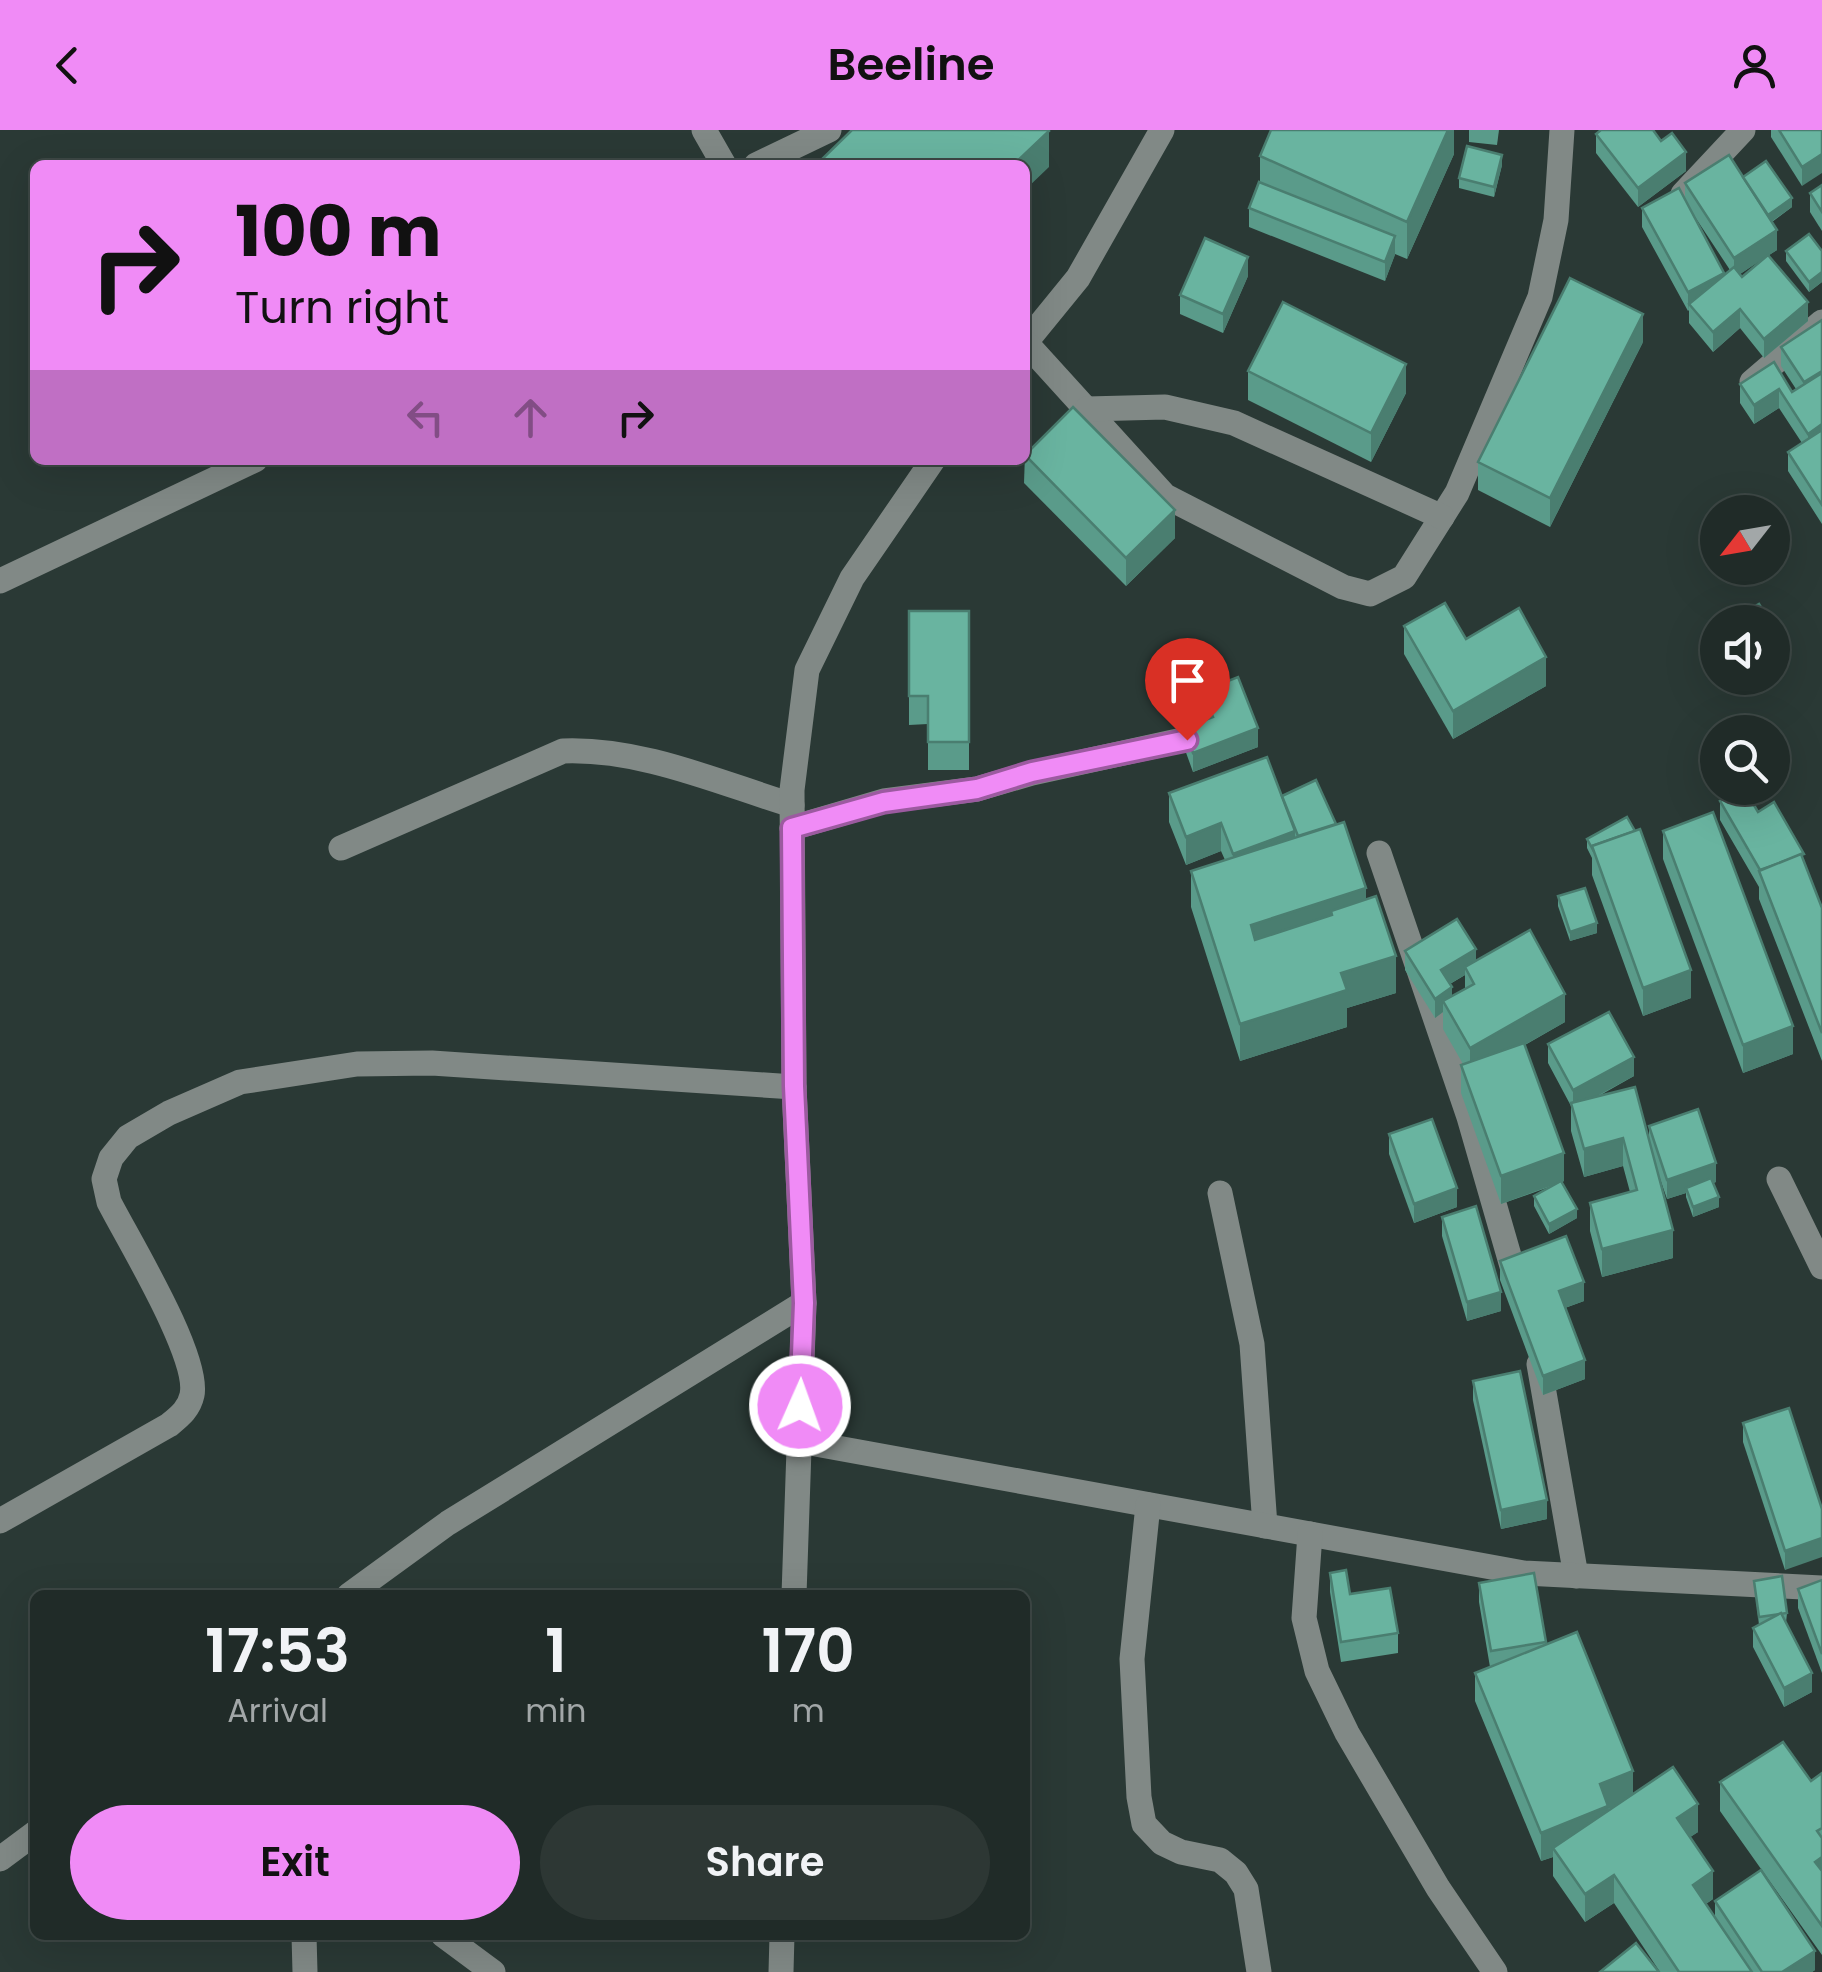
<!DOCTYPE html>
<html lang="en">
<head>
<meta charset="utf-8">
<style>
	:root { --surface:#202b28; --page:#2d3734; --text:#f1f3f6; --muted:#a2a7a8; --line:#3d4745; --accent:#f08bf6 }
	body { margin:0; font-family:Poppins,sans-serif; background:var(--page); color:var(--text); height:100vh; display:flex; flex-direction:column; font-size:38px; white-space:nowrap }
	* { box-sizing:border-box; margin:0 }
	p { font-size:32px; color:var(--muted) }
	.icon { flex:none; width:55px; height:55px; fill:none; stroke:currentColor; stroke-width:2; stroke-linecap:round; stroke-linejoin:round }
	.map { position:relative; flex:1; overflow:hidden }
	.drawer { position:absolute; left:30px; top:1460px; width:1000px; height:350px; display:flex; flex-direction:column; background:var(--surface); border-radius:15px; box-shadow:0 10px 40px #0002,0 0 0 2px var(--line) }
	.drawer>* { flex:none }
	.top-card { position:absolute; left:30px; top:30px; width:1000px; height:305px; border-radius:15px; box-shadow:0 10px 40px #0002,0 0 0 2px var(--line); background:#f08bf6; color:#111; overflow:hidden }
	.needle { width:65px; rotate:239deg }
	.tools { position:absolute; left:1700px; top:365px; display:grid; gap:20px }
	.tools a { display:grid; place-items:center; width:90px; height:90px; border-radius:50%; background:var(--surface); box-shadow:0 10px 40px #0002,0 0 0 2px var(--line); font-size:50px }
	.pin { position:absolute; display:grid; place-items:center; width:85px; height:85px; color:#fff; margin:-102px -42px; border-radius:50% 50% 50% 0; rotate:-45deg; box-shadow:0 0 10px #0007 }
	.pin .icon { rotate:45deg }
	.me { position:absolute; width:110px; margin:-55px; rotate:2deg; stroke-linejoin:round; filter:drop-shadow(0 0 8px #0008) }
	.turn { display:flex; align-items:center; gap:35px; height:210px; padding:0 40px; font-size:45px }
	.turn .icon { width:130px; height:130px; stroke-width:2.5 }
	.turn b { display:block; font-size:70px; line-height:85px }
	.lanes { display:flex; align-items:center; height:95px; padding:0 40px; background:#0003; justify-content:center; gap:50px; direction:ltr }
	.lanes .off { opacity:.35 }
	.eta { display:flex; justify-content:space-evenly; align-items:center; height:170px; text-align:center }
	.eta b { font-size:60px; font-weight:600; line-height:70px }
	.primary-button { display:flex; gap:20px; margin-top:auto; padding:20px 40px }
	.primary-button a { flex:1; height:115px; border-radius:60px; background:var(--accent); color:#111; font-size:40px; font-weight:600; line-height:115px; text-align:center }
	.primary-button a+a { background:var(--page); color:var(--text) }
	header { display:flex; justify-content:space-between; align-items:center; height:130px; padding:0 40px; background:var(--accent); color:#111; font-size:45px; font-weight:600 }
	.map>svg:first-child { display:block }
	.lines { fill:none; stroke-linecap:round; stroke-linejoin:round }
	.minor { stroke:#818986; stroke-width:25 }
	.wall { fill:#5a9b8a; fill-rule:evenodd }
	.shaded-wall { fill:#4a7e70 }
	.building { fill:#69b4a0; stroke:#4a7e70; stroke-width:2.5 }
	.route-casing { stroke:#9c5aa0; stroke-width:25 }
	.route { stroke:#f08bf6; stroke-width:18 }
</style>
</head>
<body>
<header><svg class="icon" aria-label="back" viewBox="0 0 24 24"><path d="M15 5l-7 7 7 7"/></svg>Beeline<svg class="icon" aria-label="person" viewBox="0 0 24 24"><circle cx="12" cy="8" r="4"/><path d="M4 21q1-7 8-7t8 7"/></svg></header>
<div class="map">
<svg width="1822" height="1842" viewBox="0 0 1822 1842">
	<rect width="100%" height="100%" fill="#2a3935"/>
	<g class="lines">
		<g class="minor">
			<path d="M704 0 724 35"/>
			<path d="M756 35 829 0"/>
			<path d="M1683 64 1743 0"/>
			<path d="M1025 213 1078 148 1162 0"/>
			<path d="M1026 213 1165 366 1343 457 1370 464 1404 447 1457 363 1540 167 1556 90 1562 0"/>
			<path d="M1752 252 1822 192"/>
			<path d="M1087 279 1165 277 1234 293 1442 387"/>
			<path d="M0 451 255 330"/>
			<path d="M792 698 884 671 977 659 1032 643 1187 609"/>
			<path d="M341 718 563 621C641 618 717 652 792 675"/>
			<path d="M1379 723 1469 987 1518 1157"/>
			<path d="M1779 1049 1822 1137"/>
			<path d="M1220 1063 1252 1214 1265 1396"/>
			<path d="M1539 1234 1576 1446"/>
			<path d="M799 1311 1524 1443 1822 1458"/>
			<path d="M1148 1375 1132 1529 1139 1667 1144 1694 1162 1713 1181 1722 1220 1730 1236 1743 1246 1759 1259 1842"/>
			<path d="M0 1391 169 1295C180 1286 189 1279 192 1265 200 1227 129 1111 109 1072L104 1049 111 1028 128 1007 169 983 240 952 357 934 432 933 794 957"/>
			<path d="M1310 1404 1304 1488 1317 1541 1347 1603 1438 1758 1495 1842"/>
			<path d="M349 1465 448 1393 804 1173"/>
			<path d="M794 1465 804 1173 794 957 792 660 807 540 852 448 933 330"/>
			<path d="M0 1729 35 1703"/>
			<path d="M304 1805 305 1842"/>
			<path d="M443 1805 493 1842"/>
			<path d="M781 1842 782 1805"/>
		</g>
	</g>
	<g class="wall">
		<path d="M1454 0V24L1407 129 1395 124 1385 151 1249 97V78L1260 52V26Z"/>
		<path d="M1469 0H1499L1497 15 1469 12Z"/>
		<path d="M1771 0H1822L1802 56 1771 7Z"/>
		<path d="M1596 4 1686 41 1638 77 1596 23Z"/>
		<path d="M1502 35 1494 67 1459 58V48Z"/>
		<path d="M1743 47 1792 77 1772 92 1777 120 1769 125 1808 191 1764 228 1740 198 1713 222 1689 193V180L1688 181 1642 97V78L1685 70V53ZM1693 84 1730 140 1724 145ZM1768 125 1742 147 1740 144 1746 140Z"/>
		<path d="M1822 55V101L1810 82V63Z"/>
		<path d="M1786 121H1822V152L1809 162 1786 131Z"/>
		<path d="M1248 146 1223 203 1180 184V165Z"/>
		<path d="M1822 190V394L1788 341V322L1802 313 1779 278 1754 294 1740 273V254L1792 262 1796 259 1781 236V217Z"/>
		<path d="M1643 212 1550 397 1478 360V332Z"/>
		<path d="M1248 241 1406 263 1371 332 1248 270Z"/>
		<path d="M1025 324 1175 408 1126 456 1024 353Z"/>
		<path d="M909 481H969V640H928V594L909 595Z"/>
		<path d="M1404 496 1546 556 1453 609 1404 524Z"/>
		<path d="M1202 561 1258 617 1193 642 1184 617V598L1206 590 1202 580Z"/>
		<path d="M1169 663 1282 666 1366 770 1396 863 1347 878V897L1240 931 1191 777V741L1225 730 1221 721 1186 735 1169 692Z"/>
		<path d="M1720 671 1804 733 1822 778V931L1759 769V757L1720 690Z"/>
		<path d="M1663 701 1793 924 1743 943 1663 729Z"/>
		<path d="M1587 709 1691 868 1643 886 1592 745V728L1587 718Z"/>
		<path d="M1558 766 1597 803 1570 811 1558 776Z"/>
		<path d="M1405 821 1476 831 1565 892 1525 915 1564 1051 1562 1052 1577 1088 1549 1104 1534 1076V1066L1552 1056 1501 1074 1461 963V935L1463 934 1443 899V882L1435 888 1405 840ZM1465 845V859L1452 866 1450 854Z"/>
		<path d="M1548 914 1634 946 1597 967 1649 1008V996L1716 1052 1713 1053 1719 1077 1693 1087 1686 1067V1063L1667 1069 1657 1040 1673 1128 1602 1147 1590 1101V1073L1630 1062 1623 1036 1584 1047 1571 1001V976L1548 933Z"/>
		<path d="M1389 1004 1457 1077 1414 1093 1389 1024Z"/>
		<path d="M1442 1087 1501 1181 1467 1191 1442 1106Z"/>
		<path d="M1500 1131 1584 1171 1565 1178 1585 1249 1543 1265 1500 1150Z"/>
		<path d="M1473 1251 1547 1389 1501 1399 1473 1270Z"/>
		<path d="M1743 1293 1822 1379 1785 1440 1743 1312Z"/>
		<path d="M1330 1443 1350 1464 1398 1503V1523L1341 1532 1330 1462Z"/>
		<path d="M1534 1443 1546 1515 1633 1664 1698 1702 1690 1707 1713 1769 1706 1774 1715 1787V1771L1815 1840 1812 1842H1660L1614 1773 1585 1792 1553 1746V1727L1541 1731 1475 1571V1543L1490 1537 1479 1472V1453Z"/>
		<path d="M1822 1450V1543L1798 1478V1459Z"/>
		<path d="M1754 1451 1787 1483 1786 1493 1812 1562 1784 1577 1753 1517V1498L1759 1495Z"/>
		<path d="M1822 1643V1825L1720 1681V1652L1811 1651Z"/>
	</g>
	<g class="shaded-wall">
		<path d="M1448 0H1454V24L1407 129V92Z"/>
		<path d="M1049 1V37L1025 60V35H1013Z"/>
		<path d="M1686 22V41L1638 77V58Z"/>
		<path d="M1822 24V43L1802 56V37Z"/>
		<path d="M1502 25V35L1494 67V57Z"/>
		<path d="M1792 68V77L1768 94V85Z"/>
		<path d="M1777 100V120L1734 148V128Z"/>
		<path d="M1395 106V125L1385 151V132Z"/>
		<path d="M1248 127V146L1223 203V184Z"/>
		<path d="M1822 142V152L1809 162V152Z"/>
		<path d="M1724 143V162L1689 174 1688 181V162Z"/>
		<path d="M1808 172V191L1764 228V209Z"/>
		<path d="M1740 179V198L1713 222V202Z"/>
		<path d="M1643 184V212L1550 397V368Z"/>
		<path d="M1406 234V263L1371 332V303Z"/>
		<path d="M1779 259V278L1754 294V275Z"/>
		<path d="M1822 294V313L1808 323V304Z"/>
		<path d="M1175 380V408L1126 456V428Z"/>
		<path d="M1777 506V516L1772 518V509Z"/>
		<path d="M1546 527V556L1453 609V581Z"/>
		<path d="M1258 598V617L1193 642V623Z"/>
		<path d="M1221 693V721L1186 735V707Z"/>
		<path d="M1295 701V729L1233 752V724Z"/>
		<path d="M1366 758V795L1332 785 1331 781V806L1251 832V795Z"/>
		<path d="M1597 793V803L1570 811V802Z"/>
		<path d="M1476 819V838L1465 837V845L1441 859V840Z"/>
		<path d="M1396 826V863L1347 878V897L1240 931V894L1341 843Z"/>
		<path d="M1691 840V868L1643 886V858Z"/>
		<path d="M1452 857V876L1443 871V882L1435 888V869Z"/>
		<path d="M1565 864V892L1470 946V918Z"/>
		<path d="M1793 896V924L1743 943V915Z"/>
		<path d="M1634 927V946L1573 979V960Z"/>
		<path d="M1623 1008V1036L1584 1047V1019Z"/>
		<path d="M1564 1023V1051L1501 1074V1046Z"/>
		<path d="M1716 1033V1052L1687 1062 1686 1058V1063L1667 1069V1050Z"/>
		<path d="M1457 1058V1077L1414 1093V1074Z"/>
		<path d="M1719 1067V1077L1693 1087V1077Z"/>
		<path d="M1577 1079V1088L1549 1104V1094Z"/>
		<path d="M1673 1100V1128L1602 1147V1119Z"/>
		<path d="M1584 1152V1171L1559 1180V1161Z"/>
		<path d="M1501 1162V1181L1467 1191V1172Z"/>
		<path d="M1585 1230V1249L1543 1265V1246Z"/>
		<path d="M1547 1370V1389L1501 1399V1380Z"/>
		<path d="M1822 1408V1427L1785 1440V1421Z"/>
		<path d="M1812 1543V1562L1784 1577V1558Z"/>
		<path d="M1633 1641V1669L1608 1679V1704L1553 1718V1727L1541 1731V1703L1600 1654Z"/>
		<path d="M1698 1674V1702L1677 1716V1688Z"/>
		<path d="M1822 1727V1755L1815 1732Z"/>
		<path d="M1713 1741V1769L1693 1783V1755Z"/>
		<path d="M1614 1745V1773L1585 1792V1764Z"/>
		<path d="M1815 1821V1840L1812 1842H1782Z"/>
	</g>
	<g class="building">
		<path d="M852 0H1048L1049 1 1013 35H816Z"/>
		<path d="M1271 0H1448L1407 92 1260 26Z"/>
		<path d="M1601 0H1653L1661 11 1672 3 1686 22 1638 58 1596 4Z"/>
		<path d="M1779 0H1822V24L1802 37Z"/>
		<path d="M1467 16 1502 25 1494 57 1459 48Z"/>
		<path d="M1729 25 1777 100 1734 128 1685 53Z"/>
		<path d="M1766 31 1792 68 1768 85 1743 47Z"/>
		<path d="M1259 52 1395 106 1385 132 1249 78Z"/>
		<path d="M1822 55V82L1810 63Z"/>
		<path d="M1679 58 1724 143 1688 162 1642 78Z"/>
		<path d="M1809 104 1822 121V142L1809 152 1786 121Z"/>
		<path d="M1205 108 1248 127 1223 184 1180 165Z"/>
		<path d="M1768 125 1808 172 1764 209 1740 179 1713 202 1689 174 1734 137 1742 147Z"/>
		<path d="M1570 148 1643 184 1550 368 1478 332Z"/>
		<path d="M1283 172 1406 234 1371 303 1248 241Z"/>
		<path d="M1822 190V241L1804 252 1781 217Z"/>
		<path d="M1774 232 1792 262 1822 243V294L1808 304 1779 259 1754 275 1740 254Z"/>
		<path d="M1073 277 1175 380 1126 428 1025 325Z"/>
		<path d="M1822 300V375L1788 322Z"/>
		<path d="M1445 473 1466 509 1519 478 1546 527 1453 581 1404 496Z"/>
		<path d="M1759 474 1770 492H1727Z"/>
		<path d="M909 481H969V612H928V566H909Z"/>
		<path d="M1238 547 1258 598 1193 623 1184 598 1213 587 1202 561Z"/>
		<path d="M1267 627 1295 701 1233 724 1221 693 1186 707 1169 663Z"/>
		<path d="M1316 650 1336 694 1298 706 1282 666Z"/>
		<path d="M1744 658 1758 682 1774 672 1804 724 1760 740 1720 671Z"/>
		<path d="M1713 682 1793 896 1743 915 1663 701Z"/>
		<path d="M1627 687 1635 701 1592 716V718L1587 709Z"/>
		<path d="M1344 692 1366 758 1251 795 1255 810 1332 785 1331 781 1376 766 1396 826 1341 843 1347 860 1240 894 1191 741Z"/>
		<path d="M1640 699 1691 840 1643 858 1592 716Z"/>
		<path d="M1801 724 1822 778V903L1759 741Z"/>
		<path d="M1585 758 1597 793 1570 802 1558 766Z"/>
		<path d="M1457 789 1476 819 1441 840 1452 857 1435 869 1405 821Z"/>
		<path d="M1530 800 1565 864 1470 918 1443 871 1474 854 1465 837Z"/>
		<path d="M1609 882 1634 927 1573 960 1548 914Z"/>
		<path d="M1524 913 1564 1023 1501 1046 1461 935Z"/>
		<path d="M1635 957 1673 1100 1602 1119 1590 1073 1637 1060 1623 1008 1584 1019 1571 973Z"/>
		<path d="M1698 979 1716 1033 1667 1050 1649 996Z"/>
		<path d="M1432 989 1457 1058 1414 1074 1389 1004Z"/>
		<path d="M1711 1048 1719 1067 1693 1077 1686 1058Z"/>
		<path d="M1561 1051 1577 1079 1549 1094 1534 1066Z"/>
		<path d="M1476 1076 1501 1162 1467 1172 1442 1087Z"/>
		<path d="M1566 1106 1584 1152 1559 1161 1585 1230 1543 1246 1500 1131Z"/>
		<path d="M1520 1241 1547 1370 1501 1380 1473 1251Z"/>
		<path d="M1789 1278 1822 1379V1408L1785 1421 1743 1293Z"/>
		<path d="M1346 1440 1350 1464 1390 1458 1398 1503 1341 1512 1330 1443Z"/>
		<path d="M1534 1443 1546 1512 1491 1521 1479 1453Z"/>
		<path d="M1782 1446 1787 1483 1759 1487 1754 1451Z"/>
		<path d="M1822 1450V1524L1798 1459Z"/>
		<path d="M1781 1483 1812 1543 1784 1558 1753 1498Z"/>
		<path d="M1577 1502 1633 1641 1600 1654 1608 1676 1541 1703 1475 1543Z"/>
		<path d="M1783 1612 1811 1651 1822 1643V1698L1817 1701 1822 1708V1727L1815 1732 1822 1741V1796L1720 1652Z"/>
		<path d="M1673 1637 1698 1674 1677 1688 1713 1741 1693 1755 1752 1842H1679L1614 1745 1585 1764 1553 1718Z"/>
		<path d="M1761 1740 1815 1821 1782 1842H1762L1715 1771Z"/>
		<path d="M1636 1813 1659 1842H1600Z"/>
	</g>
	<g class="lines">
		<g class="route-casing">
			<path id="route" d="M800 1276 804 1173 794 956 792 698 884 672 977 659 1032 642 1187 610"/>
		</g>
		<use href="#route" class="route"/>
	</g>
</svg>
<div class="tools">
<a><svg class="needle" viewBox="-14 -14 28 28"><path d="M0-13l5 13h-10z" fill="#e53935"/><path d="M0 13l5-13h-10z" fill="#a2a7a8"/></svg></a>
<a><svg class="icon" aria-label="sound" viewBox="0 0 24 24"><path d="M4 9h4l5-4v14l-5-4H4zM17 9q2 3 0 6"/></svg></a>
<a><svg class="icon" aria-label="search" viewBox="0 0 24 24"><circle cx="10" cy="10" r="6"/><path d="M15 15l6 6"/></svg></a>
</div>
<div class="pin" style="left:1187px;top:610px;background:#d93025"><svg class="icon" aria-label="arrive" viewBox="0 0 24 24"><path d="M6 21V4h12l-3 4 3 4H6"/></svg></div>
<svg class="me" style="left:800px;top:1276px" viewBox="-20 -20 40 40"><circle r="17" fill="#f08bf6" stroke="#fff" stroke-width="3"/><path d="M0-11L8 9 0 5-8 9z" fill="#fff"/></svg>
<div class="top-card">
<div class="turn"><svg class="icon" aria-label="right" viewBox="0 0 24 24"><path d="M7 20v-9h11M14 6l5 5-5 5"/></svg><div><b>100 m</b>Turn right</div></div>
<div class="lanes"><svg class="icon off" aria-label="left" viewBox="0 0 24 24"><path d="M17 20v-9H6M10 6l-5 5 5 5"/></svg><svg class="icon off" aria-label="ahead" viewBox="0 0 24 24"><path d="M12 20V5M6 11l6-6 6 6"/></svg><svg class="icon" aria-label="right" viewBox="0 0 24 24"><path d="M7 20v-9h11M14 6l5 5-5 5"/></svg></div>
</div>
<section class="drawer">
<div class="eta">
<div><b>17:53</b><p>Arrival</p></div>
<div><b>1</b><p>min</p></div>
<div><b>170</b><p>m</p></div>
</div>
<div class="primary-button"><a>Exit</a><a>Share</a></div>
</section>
</div>
</body>
</html>
